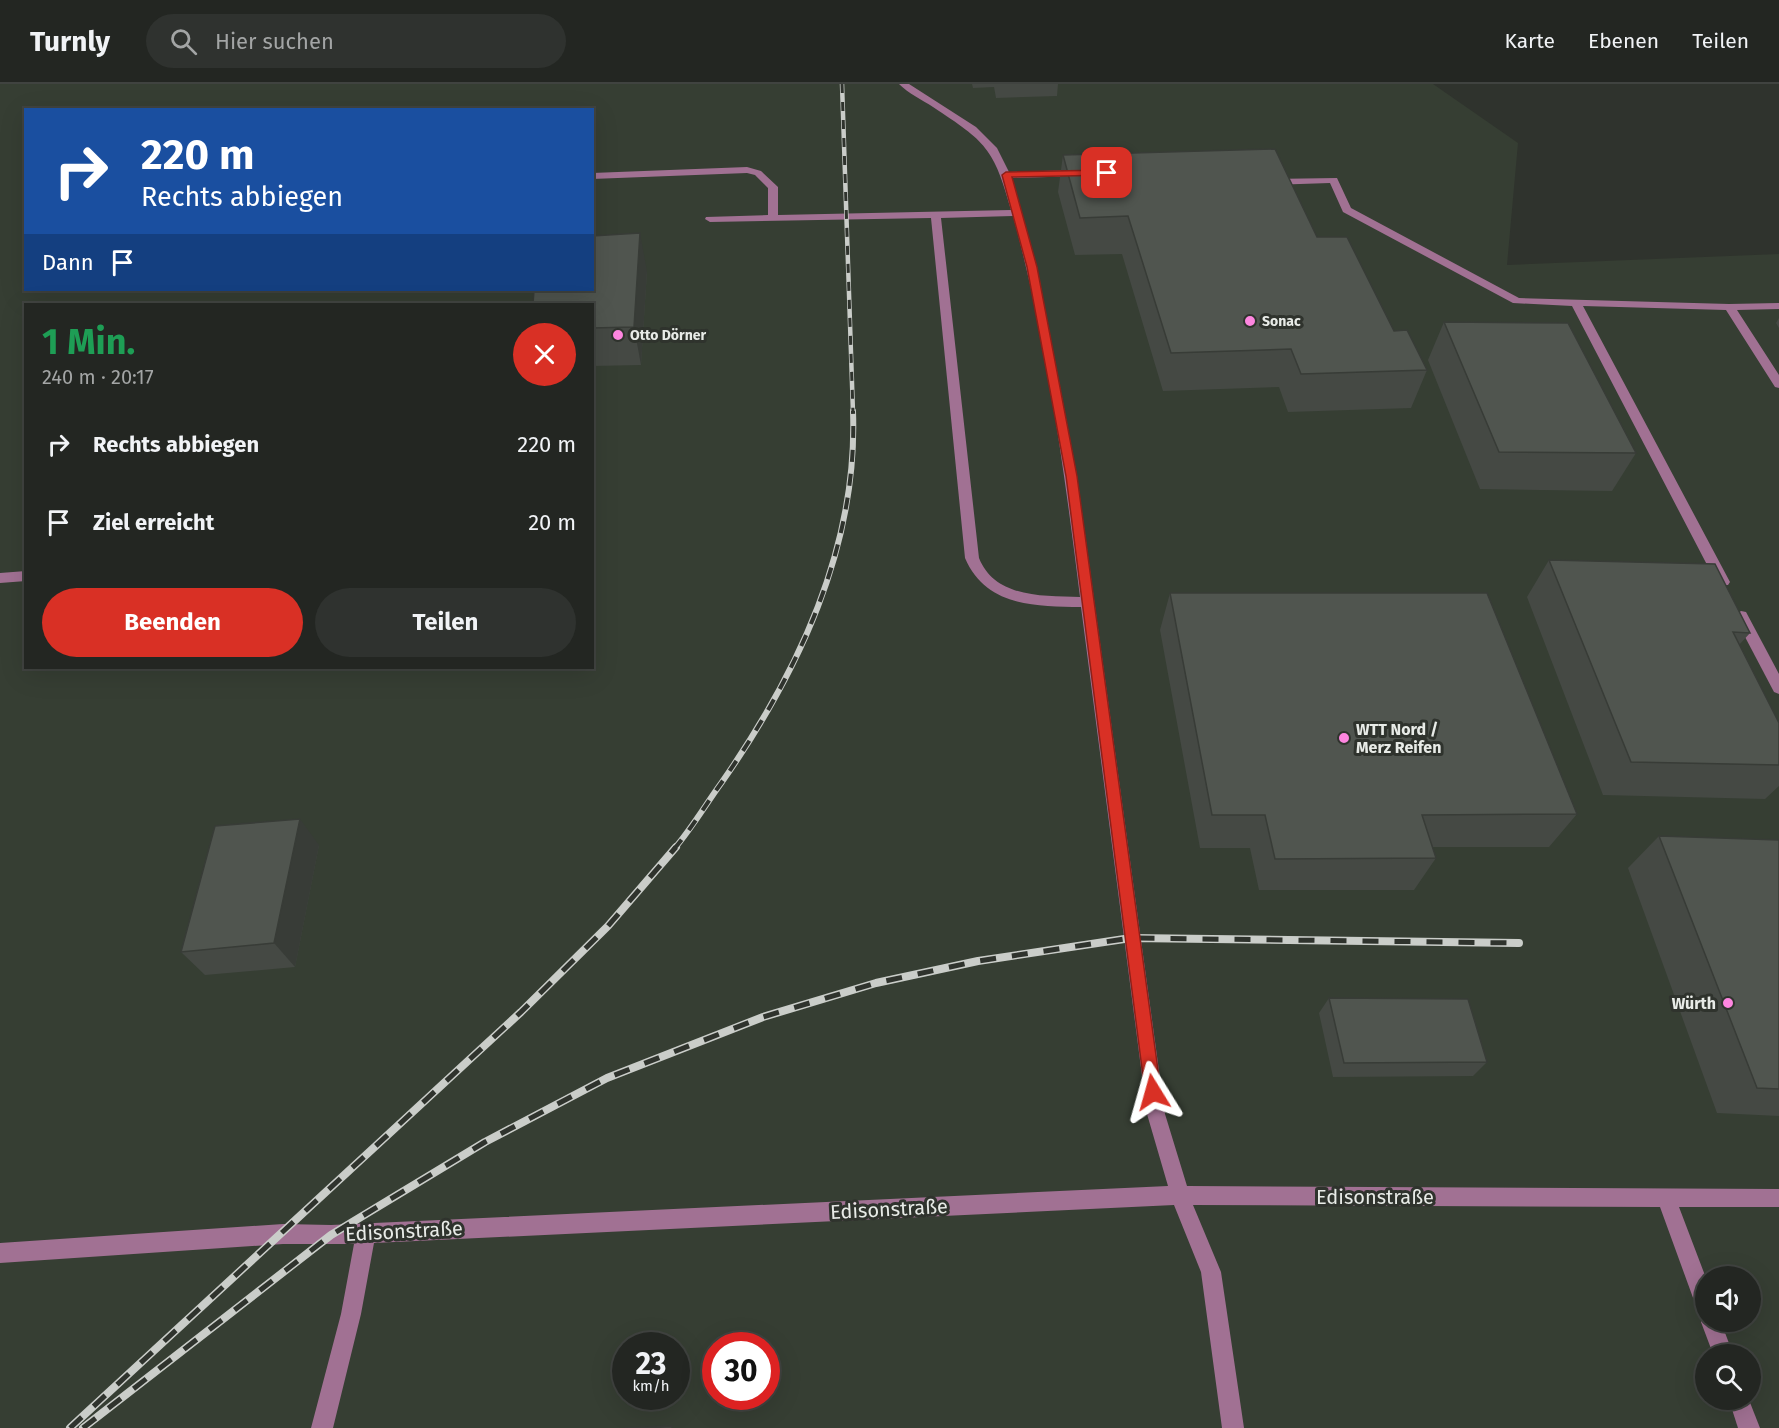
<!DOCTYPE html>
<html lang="de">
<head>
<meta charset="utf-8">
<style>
	:root { --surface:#232622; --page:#2f322f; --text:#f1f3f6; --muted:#a3a5a5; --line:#404340; --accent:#d93025 }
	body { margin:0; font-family:"Fira Sans",sans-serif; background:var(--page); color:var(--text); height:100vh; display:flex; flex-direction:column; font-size:22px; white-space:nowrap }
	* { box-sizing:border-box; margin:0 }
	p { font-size:20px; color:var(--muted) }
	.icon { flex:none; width:33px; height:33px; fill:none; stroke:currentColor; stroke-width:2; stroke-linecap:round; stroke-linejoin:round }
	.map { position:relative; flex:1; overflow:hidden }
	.drawer { position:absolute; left:24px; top:219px; width:570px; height:366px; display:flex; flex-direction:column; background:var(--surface); border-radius:0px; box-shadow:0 6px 24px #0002,0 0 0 2px var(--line) }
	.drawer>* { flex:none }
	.guide { position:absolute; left:24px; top:24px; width:570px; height:183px; border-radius:0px; box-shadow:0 6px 24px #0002,0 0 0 2px var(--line); background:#1a4fa0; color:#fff; overflow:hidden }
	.controls { position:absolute; left:1695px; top:1182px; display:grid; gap:12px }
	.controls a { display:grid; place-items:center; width:66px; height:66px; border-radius:50%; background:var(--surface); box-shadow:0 6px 24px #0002,0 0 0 2px var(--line); font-size:30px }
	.speed { position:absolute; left:612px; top:1248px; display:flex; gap:12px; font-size:30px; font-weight:700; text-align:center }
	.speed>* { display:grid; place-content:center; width:78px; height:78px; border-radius:50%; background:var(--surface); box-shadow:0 6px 24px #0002,0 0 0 2px var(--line); line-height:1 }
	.speed small { font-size:15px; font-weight:400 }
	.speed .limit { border:9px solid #d22; background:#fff; color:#111 }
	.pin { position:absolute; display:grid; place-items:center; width:51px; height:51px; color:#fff; margin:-26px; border-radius:12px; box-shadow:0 3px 9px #0006 }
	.me { position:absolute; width:66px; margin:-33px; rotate:352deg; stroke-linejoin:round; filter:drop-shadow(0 0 4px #0008) }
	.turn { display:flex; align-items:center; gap:21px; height:126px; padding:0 18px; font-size:27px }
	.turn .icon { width:78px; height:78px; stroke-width:2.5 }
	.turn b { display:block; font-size:42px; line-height:51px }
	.then { display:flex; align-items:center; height:57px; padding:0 18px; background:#0003; gap:12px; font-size:22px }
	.round { display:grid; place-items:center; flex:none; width:63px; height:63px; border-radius:32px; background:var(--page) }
	.head { display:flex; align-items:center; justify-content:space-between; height:102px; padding:0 18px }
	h1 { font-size:36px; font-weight:700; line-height:45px; color:#1e9e55 }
	.cta { display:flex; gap:12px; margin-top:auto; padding:12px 18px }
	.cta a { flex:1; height:69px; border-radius:36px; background:var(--accent); color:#fff; font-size:24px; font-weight:700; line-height:69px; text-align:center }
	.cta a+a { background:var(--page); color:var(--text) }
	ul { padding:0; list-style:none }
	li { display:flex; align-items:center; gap:18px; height:78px; padding:0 18px }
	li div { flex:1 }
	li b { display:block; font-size:22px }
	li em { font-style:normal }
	header { display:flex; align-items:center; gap:36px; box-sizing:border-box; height:84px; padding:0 30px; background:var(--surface); border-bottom:2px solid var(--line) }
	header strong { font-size:28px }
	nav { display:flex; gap:33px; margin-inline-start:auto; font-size:21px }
	.search { width:420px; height:54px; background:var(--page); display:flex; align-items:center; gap:15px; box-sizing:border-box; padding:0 21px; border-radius:33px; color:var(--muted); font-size:22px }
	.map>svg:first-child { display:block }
	.built { fill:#363e33; fill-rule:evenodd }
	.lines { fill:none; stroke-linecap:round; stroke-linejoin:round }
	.minor { fill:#a17193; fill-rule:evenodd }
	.rail-far2-casing { stroke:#cacdc9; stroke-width:4.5 }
	.rail-far1-casing { stroke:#cacdc9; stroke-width:6 }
	.rail-casing { stroke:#cacdc9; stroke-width:8 }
	.rail-far2 { stroke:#2f332d; stroke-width:3; stroke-dasharray:9; stroke-linecap:butt }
	.rail-far1 { stroke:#2f332d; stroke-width:4; stroke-dasharray:12; stroke-linecap:butt }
	.rail { stroke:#2f332d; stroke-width:5; stroke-dasharray:16; stroke-linecap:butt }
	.wall { fill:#454944 }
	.shaded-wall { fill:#383c37 }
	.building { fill:#50554f; stroke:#383c37; stroke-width:1.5 }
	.route { fill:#d93025; stroke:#8d1f18; stroke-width:1.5 }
	.poi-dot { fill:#fe86e0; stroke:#2f332d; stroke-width:2 }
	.labels { text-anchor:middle; stroke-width:6; stroke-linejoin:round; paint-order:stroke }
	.far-poi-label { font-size:14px; font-weight:bold; fill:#e8ebe7; stroke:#2f332d; text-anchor:start }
	.poi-label { font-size:16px; font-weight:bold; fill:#e8ebe7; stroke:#2f332d; text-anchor:start }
	.near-street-label { font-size:20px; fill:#e8ebe7; stroke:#2f332d }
</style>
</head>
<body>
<header>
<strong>Turnly</strong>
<div class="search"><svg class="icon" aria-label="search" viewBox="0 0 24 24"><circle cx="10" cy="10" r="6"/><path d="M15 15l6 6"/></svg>Hier suchen</div>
<nav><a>Karte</a><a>Ebenen</a><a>Teilen</a></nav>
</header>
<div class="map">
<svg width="1779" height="1344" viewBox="0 0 1779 1344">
	<rect width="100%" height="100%" fill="#2f332d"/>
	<path class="built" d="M0 0H1433L1518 59 1507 181 1779 170V1344H0ZM26 26H592V206H26ZM26 220H592V584H26ZM1706 1192H1750V1238H1706ZM626 1262H676V1312H626ZM716 1262H766V1312H716ZM1706 1270H1750V1316H1706Z"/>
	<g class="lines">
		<g class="minor">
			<path d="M899 0H909L976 43 997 64 1009 88 1080 86 1085 89 1080 92 1012 94 1037 183 1077 392 1165 1030 1187 1102 1779 1105V1123H1679L1706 1194V1238H1721L1733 1270H1713L1701 1238 1704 1231 1699 1229 1696 1222 1660 1123 1193 1121 1221 1188 1244 1344H1222L1201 1188 1174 1121 374 1159 361 1230 333 1344H311L341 1230 354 1160H283L0 1179V1159L283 1140 331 1141 1168 1102 1147 1030 1081 523C1035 522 986 523 965 474L931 134 710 138 705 135 706 133 768 131V104L755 91 747 89 592 95V89L747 83 761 87 778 103V131L1011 126C994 64 986 58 933 23 922 16 908 9 899 0ZM1013 132C1047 256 1064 385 1080 513 1043 512 995 514 979 474L941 134Z"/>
			<path d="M1337 94 1351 124 1519 214 1729 220 1779 219V225L1737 226 1779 291V304L1775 303 1726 226 1583 222 1730 498 1728 501H1718L1716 498 1572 222 1513 219 1343 128 1330 99 1270 101 1265 98 1270 95Z"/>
			<path d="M26 487V497L0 499V489Z"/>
			<path d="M1741 527 1746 528 1779 590V610L1774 608 1734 532Z"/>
			<path d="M1729 1316H1749L1760 1344H1738Z"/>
		</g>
		<g class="rail-far2-casing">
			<path id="rail-far2" d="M842 0 853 329"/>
		</g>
		<g class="rail-far1-casing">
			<path id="rail-far1" d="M674 765C692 744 706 720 722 698 798 589 858 463 853 327"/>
		</g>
		<g class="rail-casing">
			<g id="rail">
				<path d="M70 1344 521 928 608 842 676 763"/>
				<path d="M83 1344 331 1151 485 1058 607 994 763 933 876 899 978 877 1131 854 1519 859"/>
			</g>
		</g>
		<use href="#rail-far2" class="rail-far2"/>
		<use href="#rail-far1" class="rail-far1"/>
		<use href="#rail" class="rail"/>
	</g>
	<g class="wall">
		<path d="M972 0H1058L1057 12 996 14 994 3 973 4Z"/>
		<path d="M1063 71 1317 153 1427 286 1411 324 1288 328 1279 303 1163 307 1122 170 1075 171 1058 108Z"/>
		<path d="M647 187 641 281 592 282V220Z"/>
		<path d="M1779 234V244L1776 239Z"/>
		<path d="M1444 238 1636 369 1612 407 1480 405 1428 276Z"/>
		<path d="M1549 476 1750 549 1739 561 1779 639V702L1765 715 1603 711 1527 513Z"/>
		<path d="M1170 509 1577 730 1549 763H1432L1436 774 1414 806H1259L1250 764H1200L1160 546Z"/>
		<path d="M1659 752 1779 756V1032L1717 1029 1628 784Z"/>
		<path d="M319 761 295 883 205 891 181 868Z"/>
		<path d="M1329 914 1487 978 1473 992 1333 993 1319 929Z"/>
	</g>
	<g class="shaded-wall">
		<path d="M640 149 647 187 641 281 634 243Z"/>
		<path d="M300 735 319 761 295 883 274 859Z"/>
	</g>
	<g class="building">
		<path d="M1275 65 1317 153H1347L1394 247 1407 246 1427 286 1301 290 1291 265 1171 269 1128 132 1080 134 1063 71Z"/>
		<path d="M640 149 634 243 592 244V220H533L534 206H592V152Z"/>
		<path d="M1444 238 1568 239 1636 369 1499 368Z"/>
		<path d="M1549 476 1715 480 1750 549 1733 548 1779 639V681L1631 678Z"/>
		<path d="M1170 509H1487L1577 730 1422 731 1436 774 1275 775 1265 731H1212Z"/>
		<path d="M300 735 274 859 181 868 215 742Z"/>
		<path d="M1659 752 1779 756V1005L1757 1004Z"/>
		<path d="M1329 914 1468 915 1487 978 1344 979Z"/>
		<path d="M672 1342V1344H623Z"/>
	</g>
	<path class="route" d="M1107 86 1111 89 1110 91 1012 93 1037 183 1077 392 1161 1008 1159 1013 1153 1016 1147 1013 1145 1008 1066 392 1027 183 1002 91 1006 88Z"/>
	<g class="poi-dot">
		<circle cx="1250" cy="237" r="6"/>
		<circle cx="618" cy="251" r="6"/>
		<circle cx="1344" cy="654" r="6"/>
		<circle cx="1728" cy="919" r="6"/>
	</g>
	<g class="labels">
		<g class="far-poi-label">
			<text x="1262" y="242">Sonac</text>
			<text x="630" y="256">Otto Dörner</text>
		</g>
		<g class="poi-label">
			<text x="1356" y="651">WTT Nord /<tspan x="1356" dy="18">Merz Reifen</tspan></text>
			<text x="1716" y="925" text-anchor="end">Würth</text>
		</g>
		<g class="near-street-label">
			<text x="1375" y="1120">Edisonstraße</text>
			<text transform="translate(889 1125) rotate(-3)" y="7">Edisonstraße</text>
			<text transform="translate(404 1147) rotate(-3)" y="7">Edisonstraße</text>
		</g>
	</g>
</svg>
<div class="controls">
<a><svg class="icon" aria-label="sound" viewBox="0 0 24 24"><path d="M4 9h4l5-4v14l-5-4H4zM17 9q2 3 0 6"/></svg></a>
<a><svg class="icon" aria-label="search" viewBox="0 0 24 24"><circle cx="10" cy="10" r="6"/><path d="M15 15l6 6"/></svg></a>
</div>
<div class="speed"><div>23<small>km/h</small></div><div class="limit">30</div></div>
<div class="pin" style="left:1107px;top:89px;background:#d93025"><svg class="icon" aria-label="arrive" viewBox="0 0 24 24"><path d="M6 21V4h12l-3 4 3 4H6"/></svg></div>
<svg class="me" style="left:1153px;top:1008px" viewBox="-20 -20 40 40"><path d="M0-17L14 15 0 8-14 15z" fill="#d93025" stroke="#fff" stroke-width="4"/></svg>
<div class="guide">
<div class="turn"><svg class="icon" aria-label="right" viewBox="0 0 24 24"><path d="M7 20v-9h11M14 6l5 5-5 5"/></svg><div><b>220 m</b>Rechts abbiegen</div></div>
<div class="then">Dann<svg class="icon" aria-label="arrive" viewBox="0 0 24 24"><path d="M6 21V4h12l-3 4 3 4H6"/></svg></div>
</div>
<section class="drawer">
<div class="head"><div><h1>1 Min.</h1><p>240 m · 20:17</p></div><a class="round" style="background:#d93025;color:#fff"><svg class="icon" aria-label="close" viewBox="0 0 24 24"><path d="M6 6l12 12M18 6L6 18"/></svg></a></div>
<ul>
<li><svg class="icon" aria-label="right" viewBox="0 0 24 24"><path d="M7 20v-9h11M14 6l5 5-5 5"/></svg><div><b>Rechts abbiegen</b></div><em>220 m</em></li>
<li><svg class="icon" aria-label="arrive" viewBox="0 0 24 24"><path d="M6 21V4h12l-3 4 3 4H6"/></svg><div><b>Ziel erreicht</b></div><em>20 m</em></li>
</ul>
<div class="cta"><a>Beenden</a><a>Teilen</a></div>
</section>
</div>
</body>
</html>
